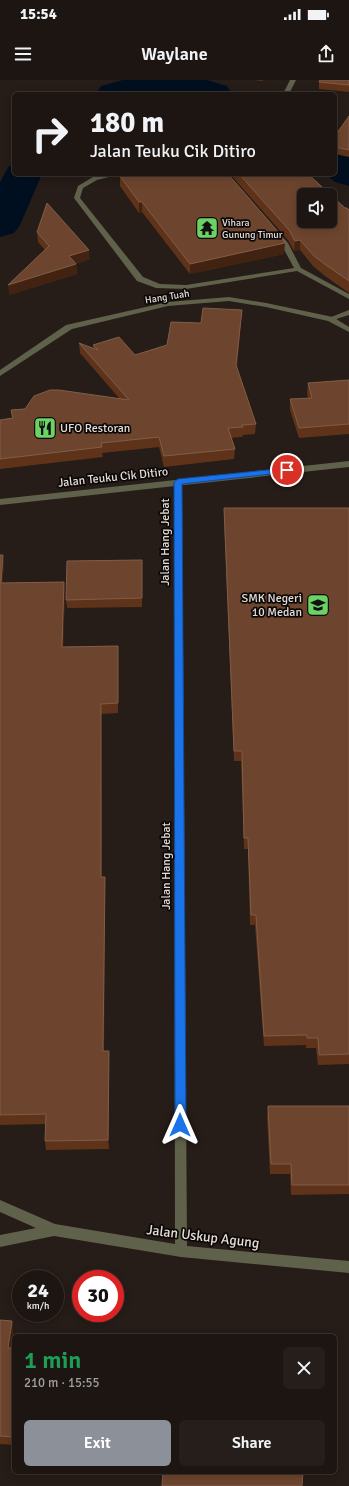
<!DOCTYPE html>
<html lang="en">
<head>
<meta charset="utf-8">
<style>
	:root { --surface:#1c1512; --page:#251e1b; --text:#f1f3f6; --muted:#a09f9f; --line:#3a3432; --accent:#8c9099 }
	body { margin:0; font-family:Signika,sans-serif; background:var(--page); color:var(--text); height:100vh; display:flex; flex-direction:column; font-size:15px; white-space:nowrap }
	* { box-sizing:border-box; margin:0 }
	p { font-size:13px; color:var(--muted) }
	.icon { flex:none; width:22px; height:22px; fill:none; stroke:currentColor; stroke-width:2; stroke-linecap:round; stroke-linejoin:round }
	.map { position:relative; flex:1; overflow:hidden }
	.drawer { position:absolute; left:12px; top:1254px; width:325px; height:140px; display:flex; flex-direction:column; background:var(--surface); border-radius:6px; box-shadow:0 2px 10px #0003,0 0 0 1px var(--line) }
	.drawer>* { flex:none }
	.top-card { position:absolute; left:12px; top:12px; width:325px; height:84px; border-radius:6px; box-shadow:0 2px 10px #0003,0 0 0 1px var(--line); background:#1c1512; color:var(--text); overflow:hidden }
	.buttons { position:absolute; left:297px; top:108px; display:grid; gap:8px }
	.buttons a { display:grid; place-items:center; width:40px; height:40px; border-radius:6px; background:var(--surface); box-shadow:0 2px 10px #0003,0 0 0 1px var(--line); font-size:20px }
	.speed { position:absolute; left:12px; top:1190px; display:flex; gap:8px; font-size:20px; font-weight:700; text-align:center }
	.speed>* { display:grid; place-content:center; width:52px; height:52px; border-radius:50%; background:var(--surface); box-shadow:0 2px 10px #0003,0 0 0 1px var(--line); line-height:1 }
	.speed small { font-size:10px; font-weight:400 }
	.speed .limit { border:6px solid #d22; background:#fff; color:#111 }
	.pin { position:absolute; display:grid; place-items:center; width:34px; height:34px; color:#fff; margin:-17px; border:2px solid #fff; border-radius:50%; box-shadow:0 1px 4px #0007 }
	.me { position:absolute; width:44px; margin:-22px; rotate:0deg; stroke-linejoin:round; filter:drop-shadow(0 0 3px #0008) }
	.turn { display:flex; align-items:center; gap:14px; height:84px; padding:0 12px; font-size:18px }
	.turn .icon { width:52px; height:52px; stroke-width:2.5 }
	.turn b { display:block; font-size:28px; line-height:34px }
	.round { display:grid; place-items:center; flex:none; width:42px; height:42px; border-radius:6px; background:var(--page) }
	.overview { display:flex; align-items:center; justify-content:space-between; height:68px; padding:0 12px }
	h1 { font-size:24px; font-weight:600; line-height:30px; color:#1e9e55 }
	.cta { display:flex; gap:8px; margin-top:auto; padding:8px 12px }
	.cta a { flex:1; height:46px; border-radius:6px; background:var(--accent); color:#fff; font-size:16px; font-weight:600; line-height:46px; text-align:center }
	.cta a+a { background:var(--page); color:var(--text) }
	.status { display:flex; justify-content:space-between; align-items:center; height:28px; padding:0 20px; background:var(--surface); direction:ltr }
	.status svg { height:11px; fill:currentColor }
	header { display:flex; justify-content:space-between; align-items:center; height:52px; padding:0 12px; background:var(--surface); font-size:18px; font-weight:600 }
	.map>svg:first-child { display:block }
	.lines { fill:none; stroke-linecap:round; stroke-linejoin:round }
	.river { fill:#000f1f; fill-rule:evenodd }
	.service { fill:#5f614a; fill-rule:evenodd }
	.minor { fill:#5f614a; fill-rule:evenodd }
	.tertiary { fill:#5f614a; fill-rule:evenodd }
	.wall { fill:#5f3319 }
	.shaded-wall { fill:#422210 }
	.building { fill:#6d452e; stroke:#805d49; fill-rule:evenodd }
	.route { fill:#1a73e8; stroke:#114b97 }
	.labels { text-anchor:middle; stroke-width:3.5; stroke-linejoin:round; paint-order:stroke }
	.far-poi-label { font-size:10px; fill:#e3dcd9; stroke:#0c0806; text-anchor:start }
	.far-street-label { font-size:10px; fill:#e3dcd9; stroke:#0c0806 }
	.poi-label { font-size:12px; fill:#e3dcd9; stroke:#0c0806; text-anchor:start }
	.street-label { font-size:12px; fill:#e3dcd9; stroke:#0c0806 }
	.near-street-label { font-size:14px; fill:#e3dcd9; stroke:#0c0806 }
</style>
</head>
<body>
<div class="status"><b>15:54</b><svg viewBox="0 0 49 12"><path d="M0 12V9h3v3zM5 12V6h3v6zM10 12V3h3v9zM15 12V0h3v12zM26 1h20v11H26zM47 4h2v5h-2z"/></svg></div>
<header><svg class="icon" aria-label="menu" viewBox="0 0 24 24"><path d="M4 6h16M4 12h16M4 18h16"/></svg>Waylane<svg class="icon" aria-label="share" viewBox="0 0 24 24"><path d="M12 15V3M7 8l5-5 5 5M5 13v7h14v-7"/></svg></header>
<div class="map">
<svg width="349" height="1406" viewBox="0 0 349 1406">
	<rect width="100%" height="100%" fill="#261c18"/>
	<g class="lines">
		<g class="river">
			<path d="M123 0H207L227 6 232 14H96L101 6Z"/>
			<path d="M335 72 349 75V106L335 102 325 94H335Z"/>
			<path d="M14 85V94H42L20 145 14 153 0 157V102L9 86Z"/>
		</g>
		<g class="service">
			<path d="M106 94H120L97 100 83 108 80 118 143 197 160 204 186 205 294 188 281 164 273 154 277 152 279 153 288 163 301 188 349 214V219L297 191 186 209 156 208 137 201 74 118 78 106 93 97Z"/>
			<path d="M349 230V235L330 241 326 239Z"/>
		</g>
		<g class="minor">
			<path d="M290 0H296L289 14H283Z"/>
			<path d="M229 217 266 223 333 237 349 247V252L328 241 266 227 229 221 168 226 72 249 0 296V290L66 245 168 222Z"/>
			<path d="M178 399 182 402 187 1166 349 1181V1193L181 1177 54 1156 0 1167V1155L36 1148 0 1132V1120L55 1144 175 1164 174 402Z"/>
		</g>
		<path class="tertiary" d="M349 381V387L0 425V419Z"/>
	</g>
	<g class="wall">
		<path d="M253 0H263V1Z"/>
		<path d="M349 0V12L319 9V2Z"/>
		<path d="M349 36V77L335 74V56Z"/>
		<path d="M230 94H308L345 128 349 130V213L325 196 313 186 300 170 294 171 288 160Z"/>
		<path d="M120 96 284 174 190 194 142 132 139 133 120 106Z"/>
		<path d="M37 152 90 179 76 184 77 194 9 215 45 170 38 162Z"/>
		<path d="M242 230 241 240 237 287 256 344 255 354 243 355 242 357 231 358 235 369 234 379 164 387 159 367 102 373 103 377 0 389V340L12 338 11 330 119 318 80 273 79 263 93 268V265L135 275 167 265 201 243Z"/>
		<path d="M349 300V354L299 358 290 330V319L308 318 307 314 308 303Z"/>
		<path d="M224 428H349V984L318 985 316 968H306V965L264 966 255 845H250L248 769H244L241 681H234L224 439Z"/>
		<path d="M0 475H3L4 485 2 503 64 502 65 512 63 567 118 566V633L101 634 102 797H105V807L104 971 109 980V1069L46 1070 45 1061 46 1044 0 1045Z"/>
		<path d="M142 480V527L67 528 66 520Z"/>
		<path d="M268 1026H349V1114L291 1115 290 1094H270L267 1036Z"/>
		<path d="M0 1240 12 1241 13 1249 11 1268H14V1365L0 1364Z"/>
	</g>
	<g class="shaded-wall">
		<path d="M139 122H142V132L139 133Z"/>
		<path d="M300 160V170L294 171 295 161Z"/>
		<path d="M285 163 284 174 190 194V184Z"/>
		<path d="M89 170 90 179 69 186V176Z"/>
		<path d="M76 184 77 194 9 215 8 205Z"/>
		<path d="M242 230 241 240 236 295V285Z"/>
		<path d="M3 475 4 485 2 514 1 503Z"/>
		<path d="M64 502 65 512 63 577 62 567Z"/>
		<path d="M101 624V634L102 807 101 797Z"/>
		<path d="M105 797V807L104 981 103 971Z"/>
		<path d="M109 971V1069L108 1060Z"/>
		<path d="M12 1241 13 1249 9 1276 8 1268Z"/>
	</g>
	<g class="building">
		<path d="M320 0H349V5L319 2Z"/>
		<path d="M349 36V70L335 67V56Z"/>
		<path d="M130 94H228L280 154 285 163 190 184 142 122H139L120 96Z"/>
		<path d="M239 94H308L345 128H347L349 130V201L326 185 314 176 300 160 295 161 289 150ZM304 115H330V141H304Z"/>
		<path d="M47 123 89 170 69 176 76 184 8 205 49 166 37 152Z"/>
		<path d="M203 228 242 230 236 285 256 344 242 345 243 347 228 348 235 369 164 376 159 357 101 363 102 367 0 379V340L13 338 11 330 25 329 34 316 50 310H59L129 320 79 263 98 270 93 265 119 257 135 275 167 265 171 242 201 243Z"/>
		<path d="M349 300V344L299 348 290 319 312 318 308 303Z"/>
		<path d="M224 428H349V974L319 975 318 958H307V955L264 956 256 835H251L248 758H244L242 671H234Z"/>
		<path d="M0 475H3L1 503 64 502 62 567 118 566V623L101 624V797H105L103 971H109L108 1060 45 1061 46 1034 0 1035Z"/>
		<path d="M142 480V518L66 520 67 481Z"/>
		<path d="M268 1026H349V1105H292L291 1084H271Z"/>
		<path d="M0 1240 12 1241 8 1268H14V1357L0 1356Z"/>
		<path d="M163 1392H303L302 1406H162Z"/>
	</g>
	<path class="route" d="M287 388 290 390 289 392 182 404 186 1045 184 1048 180 1050 176 1048 175 1045 174 402 178 399Z"/>
	<defs>
		<g id="temple-square" transform="scale(1.15)"><rect x="-9" y="-9" width="18" height="18" rx="4" fill="#6bd363" stroke="#0c0806"/><path d="M0-6L5-2H3V0L6.5 2.5H4V6H1.5V3h-3V6H-4V2.5H-6.5L-3 0V-2H-5Z" fill="#111"/></g>
		<g id="restaurant-square" transform="scale(1.15)"><rect x="-9" y="-9" width="18" height="18" rx="4" fill="#6bd363" stroke="#0c0806"/><path d="M-5-6h1v4h1v-4h1v4h1v-4h1v5L-1.5 .5V6h-2V.5L-5-1ZM5-6V6H3V1.5H1.5Q1.5-4 5-6Z" fill="#111"/></g>
		<g id="school-square" transform="scale(1.15)"><rect x="-9" y="-9" width="18" height="18" rx="4" fill="#6bd363" stroke="#0c0806"/><path d="M0-5L7-2L0 1L-7-2ZM-4 1L0 2.5L4 1V4Q0 6-4 4Z" fill="#111"/></g>
	</defs>
	<g fill-rule="evenodd">
		<use href="#temple-square" x="207" y="148"/>
		<use href="#restaurant-square" x="45" y="348"/>
		<use href="#school-square" x="318" y="525"/>
	</g>
	<g class="labels">
		<g class="far-poi-label">
			<text x="222" y="146">Vihara<tspan x="222" dy="12">Gunung Timur</tspan></text>
		</g>
		<g class="far-street-label">
			<text transform="translate(167 216) rotate(-9)" y="4">Hang Tuah</text>
		</g>
		<g class="poi-label">
			<text x="60" y="352">UFO Restoran</text>
			<text x="302" y="522" text-anchor="end">SMK Negeri<tspan x="302" dy="14">10 Medan</tspan></text>
		</g>
		<g class="street-label">
			<text transform="translate(113 397) rotate(-6)" y="4">Jalan Teuku Cik Ditiro</text>
			<text transform="translate(165 462) rotate(-90)" y="4">Jalan Hang Jebat</text>
			<text transform="translate(166 786) rotate(-90)" y="4">Jalan Hang Jebat</text>
		</g>
		<g class="near-street-label">
			<text transform="translate(203 1156) rotate(7)" y="5">Jalan Uskup Agung</text>
		</g>
	</g>
</svg>
<div class="buttons">
<a><svg class="icon" aria-label="sound" viewBox="0 0 24 24"><path d="M4 9h4l5-4v14l-5-4H4zM17 9q2 3 0 6"/></svg></a>
</div>
<div class="speed"><div>24<small>km/h</small></div><div class="limit">30</div></div>
<div class="pin" style="left:287px;top:390px;background:#d93025"><svg class="icon" aria-label="arrive" viewBox="0 0 24 24"><path d="M6 21V4h12l-3 4 3 4H6"/></svg></div>
<svg class="me" style="left:180px;top:1045px" viewBox="-20 -20 40 40"><path d="M0-17L14 15 0 8-14 15z" fill="#1a73e8" stroke="#fff" stroke-width="4"/></svg>
<div class="top-card">
<div class="turn"><svg class="icon" aria-label="right" viewBox="0 0 24 24"><path d="M7 20v-9h11M14 6l5 5-5 5"/></svg><div><b>180 m</b>Jalan Teuku Cik Ditiro</div></div>
</div>
<section class="drawer">
<div class="overview"><div><h1>1 min</h1><p>210 m · 15:55</p></div><a class="round"><svg class="icon" aria-label="close" viewBox="0 0 24 24"><path d="M6 6l12 12M18 6L6 18"/></svg></a></div>
<div class="cta"><a>Exit</a><a>Share</a></div>
</section>
</div>
</body>
</html>
